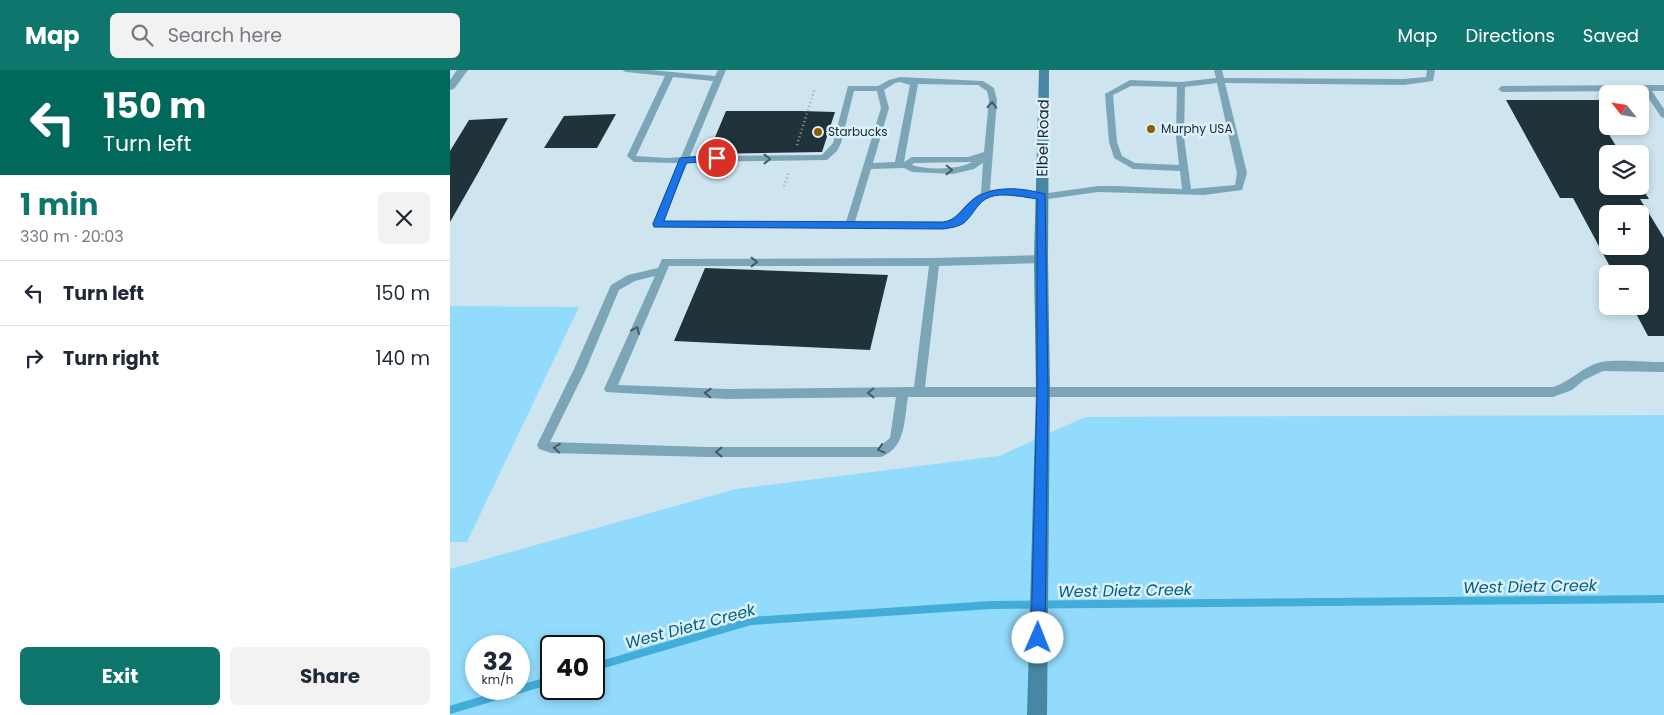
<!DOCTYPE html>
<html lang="en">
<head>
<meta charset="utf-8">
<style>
	:root { --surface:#fff; --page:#f2f2f3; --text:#1f2937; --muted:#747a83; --line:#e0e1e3; --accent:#0f766e }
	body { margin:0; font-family:Poppins,sans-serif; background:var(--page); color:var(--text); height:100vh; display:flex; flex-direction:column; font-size:19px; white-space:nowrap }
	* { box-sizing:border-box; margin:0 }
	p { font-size:16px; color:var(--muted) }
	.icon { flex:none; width:28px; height:28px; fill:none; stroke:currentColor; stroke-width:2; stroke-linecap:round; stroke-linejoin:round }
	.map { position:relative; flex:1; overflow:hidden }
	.drawer { display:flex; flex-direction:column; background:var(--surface); width:450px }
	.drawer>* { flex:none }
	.hud { background:#00695c; color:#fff; overflow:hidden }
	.needle { width:32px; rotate:300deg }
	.buttons { position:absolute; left:1149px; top:15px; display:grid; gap:10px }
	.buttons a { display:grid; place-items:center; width:50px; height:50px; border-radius:8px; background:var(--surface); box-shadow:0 2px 8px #0003; font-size:25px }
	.speed { position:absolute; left:15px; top:565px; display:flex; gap:10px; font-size:25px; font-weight:700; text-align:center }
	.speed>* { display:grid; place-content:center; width:65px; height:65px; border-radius:50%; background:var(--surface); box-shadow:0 2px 8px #0003; line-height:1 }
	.speed small { font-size:12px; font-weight:400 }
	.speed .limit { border:2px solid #111; border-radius:8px; background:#fff; color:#111 }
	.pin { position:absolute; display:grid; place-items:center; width:42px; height:42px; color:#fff; margin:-21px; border:2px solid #fff; border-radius:50%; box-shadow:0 1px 5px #0007 }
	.me { position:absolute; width:55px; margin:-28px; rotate:1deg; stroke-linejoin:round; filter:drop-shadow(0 0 4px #0008) }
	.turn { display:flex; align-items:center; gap:18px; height:105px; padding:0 20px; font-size:22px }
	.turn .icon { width:65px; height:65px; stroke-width:2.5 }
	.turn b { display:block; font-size:35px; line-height:42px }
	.round { display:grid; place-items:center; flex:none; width:52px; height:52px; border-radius:8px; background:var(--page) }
	.head { display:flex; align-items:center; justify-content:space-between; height:85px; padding:0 20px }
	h1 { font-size:30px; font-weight:700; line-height:38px; color:var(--accent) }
	.cta { display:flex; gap:10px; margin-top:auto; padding:10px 20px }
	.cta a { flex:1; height:58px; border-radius:8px; background:var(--accent); color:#fff; font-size:20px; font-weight:700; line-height:58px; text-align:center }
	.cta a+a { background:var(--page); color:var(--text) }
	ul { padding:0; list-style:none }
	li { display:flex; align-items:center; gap:15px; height:65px; padding:0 20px; border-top:1px solid var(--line) }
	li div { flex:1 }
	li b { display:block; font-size:19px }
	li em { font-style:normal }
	header { display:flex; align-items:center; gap:30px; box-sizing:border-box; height:70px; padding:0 25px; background:var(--accent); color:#fff }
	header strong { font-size:24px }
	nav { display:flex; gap:28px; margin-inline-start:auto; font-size:18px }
	.search { width:350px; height:45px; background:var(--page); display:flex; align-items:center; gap:12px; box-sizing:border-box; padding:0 18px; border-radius:8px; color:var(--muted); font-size:19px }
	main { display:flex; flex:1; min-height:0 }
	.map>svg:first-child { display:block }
	.green { fill:#93dbfc; fill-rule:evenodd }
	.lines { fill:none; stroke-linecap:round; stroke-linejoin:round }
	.stream { stroke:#41add8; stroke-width:8 }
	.building { fill:#20333b; fill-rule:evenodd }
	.path { stroke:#93a5ae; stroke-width:2.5; stroke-dasharray:1 3; stroke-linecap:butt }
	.lane { fill:#7da5b8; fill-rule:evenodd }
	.street { fill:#7da5b8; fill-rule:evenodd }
	.secondary { fill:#4787a3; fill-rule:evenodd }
	.oneway { stroke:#465b65 }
	.route { fill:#1a73e8; stroke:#114b97 }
	.poi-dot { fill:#8a5f00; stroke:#dbf2fd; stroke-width:2 }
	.labels { text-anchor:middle; stroke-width:5; stroke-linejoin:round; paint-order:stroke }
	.far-poi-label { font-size:12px; fill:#21292e; stroke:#dbf2fd; text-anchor:start }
	.street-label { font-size:15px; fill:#21292e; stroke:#dbf2fd }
	.water-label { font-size:16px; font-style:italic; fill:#055f7c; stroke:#dbf2fd }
</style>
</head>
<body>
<header>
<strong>Map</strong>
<div class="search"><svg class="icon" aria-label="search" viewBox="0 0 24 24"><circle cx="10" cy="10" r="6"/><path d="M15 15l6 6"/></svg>Search here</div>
<nav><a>Map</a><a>Directions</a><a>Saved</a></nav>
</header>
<main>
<section class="drawer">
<div class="hud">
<div class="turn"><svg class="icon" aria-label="left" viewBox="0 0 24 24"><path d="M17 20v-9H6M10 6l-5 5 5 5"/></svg><div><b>150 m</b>Turn left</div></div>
</div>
<div class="head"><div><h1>1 min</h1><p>330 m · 20:03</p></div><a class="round"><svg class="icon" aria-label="close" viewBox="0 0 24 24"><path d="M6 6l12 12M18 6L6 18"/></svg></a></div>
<ul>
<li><svg class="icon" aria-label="left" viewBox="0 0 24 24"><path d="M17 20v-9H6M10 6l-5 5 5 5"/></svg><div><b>Turn left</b></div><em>150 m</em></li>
<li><svg class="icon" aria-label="right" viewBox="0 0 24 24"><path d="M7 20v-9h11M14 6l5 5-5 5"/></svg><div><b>Turn right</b></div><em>140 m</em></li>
</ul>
<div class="cta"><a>Exit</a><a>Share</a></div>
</section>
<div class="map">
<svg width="1214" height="645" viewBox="0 0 1214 645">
	<rect width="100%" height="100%" fill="#cee5f0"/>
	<g class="green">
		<path d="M0 236 129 237 17 472H0Z"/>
		<path d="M1214 345V645H0V499L286 419 549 386 635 347ZM26 576H69V619H26ZM101 576H144V619H101Z"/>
	</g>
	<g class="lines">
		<g class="stream">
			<path d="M144 597 301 551 541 535 1214 529"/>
			<path d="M0 640 101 610"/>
		</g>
	</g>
	<g class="building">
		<path d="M1056 30H1158V63L1171 84H1158V116H1190V115L1199 129H1190L1214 168V266H1198L1182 236H1190V204H1164L1123 128H1110ZM1158 144H1190V176H1158Z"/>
		<path d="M276 41H352L385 42 372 82 258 84Z"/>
		<path d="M166 44 147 78H94L114 46Z"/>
		<path d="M58 48 28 103 0 152V81L19 50Z"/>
		<path d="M255 198 438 205 420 280 224 271Z"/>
	</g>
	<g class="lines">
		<g class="path">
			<path d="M347 75 365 18"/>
			<path d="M334 116 339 102"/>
		</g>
		<g class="lane">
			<path d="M172 0H201L265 6 268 0H276L240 86 372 85 383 73 398 16H428L439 10 450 7 533 11 544 18 547 30 540 120 556 119 598 123 648 116H666L732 119 730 101 683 99 664 88 659 72 655 24 680 10 731 12 766 8 764 0H772L774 8 954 9 976 7 977 0H985L983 11 954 15 775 13 797 103 792 120 754 125 648 122 598 129 545 125 533 130 513 151 493 159 204 156 202 154 228 93 184 92 177 86 215 6 176 2ZM223 7 263 11 231 87 217 88 186 86ZM450 12 460 15 445 92 423 93 439 38 434 20 445 13ZM767 13 787 103 785 115 741 119 734 67 735 17ZM468 14 521 15H528L537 21 539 30 534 82 518 87H462L454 92ZM681 16 727 17 726 67 729 95 685 93 672 86 667 72 663 25ZM404 21H427L431 38 396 152 213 151 238 92 377 90 387 81 391 73ZM522 92C508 100 477 100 462 95L464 93ZM533 93 531 123C516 131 510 147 493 153L405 152 421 99 454 98 462 102 503 104 524 99Z"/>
			<path d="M1214 15V21H1202L1214 39V48L1211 47 1194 21 1052 22 1048 19 1052 16Z"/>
			<path d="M591 185 596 189 591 193 489 196 475 317H1103C1120 312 1133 296 1151 292 1166 289 1198 292 1214 292V302L1153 301 1134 310 1122 320 1103 327H458C454 350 456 378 431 387H257L101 383 89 379 87 375 124 299 161 215 178 205 208 198 212 189 484 188ZM219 196H479L464 317 277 319 168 315ZM205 206 154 319 156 322 277 329 446 327 440 368 429 377H257L100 372 136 299 169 220 185 211Z"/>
		</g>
		<path class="street" d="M7 0H18L4 19 0 20V10Z"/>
		<path class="secondary" d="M589 0H599L598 189 600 321 597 645H577L586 321 584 189Z"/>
	</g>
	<defs><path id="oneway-chevron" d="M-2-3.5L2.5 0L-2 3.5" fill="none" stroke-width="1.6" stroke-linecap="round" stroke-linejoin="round" transform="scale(1.25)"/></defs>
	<g class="oneway">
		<use href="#oneway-chevron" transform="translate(542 35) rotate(-87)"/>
		<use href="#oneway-chevron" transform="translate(317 89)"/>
		<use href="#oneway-chevron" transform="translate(499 100) rotate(1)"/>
		<use href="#oneway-chevron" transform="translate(304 192)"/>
		<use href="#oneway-chevron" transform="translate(186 260) rotate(-66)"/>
		<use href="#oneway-chevron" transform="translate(258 323) rotate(-178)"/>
		<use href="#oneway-chevron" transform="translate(421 323) rotate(179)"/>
		<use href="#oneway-chevron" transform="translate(107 378) rotate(-175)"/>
		<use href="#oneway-chevron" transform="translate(431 379) rotate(164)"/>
		<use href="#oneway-chevron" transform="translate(269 382) rotate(180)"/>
	</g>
	<path class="route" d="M267 85 270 86V91L236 93 214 151 493 152C506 150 508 144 517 135 537 114 570 117 595 124L598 322 595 568 593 573 588 575 583 573 581 568 587 322V129C573 127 554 122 540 127 528 131 524 144 515 152 509 157 500 158 493 159L204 157 203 154 230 88Z"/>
	<g class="poi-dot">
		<circle cx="701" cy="59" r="5"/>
		<circle cx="368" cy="62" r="5"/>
	</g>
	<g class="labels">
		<g class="far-poi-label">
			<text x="711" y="63">Murphy USA</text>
			<text x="378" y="66">Starbucks</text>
		</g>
		<g class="street-label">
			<text transform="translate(593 68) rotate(-89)" y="5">Elbel Road</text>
		</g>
		<g class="water-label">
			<text transform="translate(1080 516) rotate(-1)" y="6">West Dietz Creek</text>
			<text transform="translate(675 520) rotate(-1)" y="6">West Dietz Creek</text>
			<text transform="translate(240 556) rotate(-15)" y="6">West Dietz Creek</text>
		</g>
	</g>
</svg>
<div class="buttons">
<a><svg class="needle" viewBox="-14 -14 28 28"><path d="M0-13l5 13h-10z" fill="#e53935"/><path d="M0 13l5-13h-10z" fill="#747a83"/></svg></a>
<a><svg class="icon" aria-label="layers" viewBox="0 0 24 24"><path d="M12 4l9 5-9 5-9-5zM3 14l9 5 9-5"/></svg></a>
<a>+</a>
<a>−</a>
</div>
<div class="speed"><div>32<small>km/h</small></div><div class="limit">40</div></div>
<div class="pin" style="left:267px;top:88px;background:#d93025"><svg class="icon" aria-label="arrive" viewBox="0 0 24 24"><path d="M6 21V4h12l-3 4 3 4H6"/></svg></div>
<svg class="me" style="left:588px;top:568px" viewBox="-20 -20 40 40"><circle r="19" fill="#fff"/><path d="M0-13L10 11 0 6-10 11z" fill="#1a73e8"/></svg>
</div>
</main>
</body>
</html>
